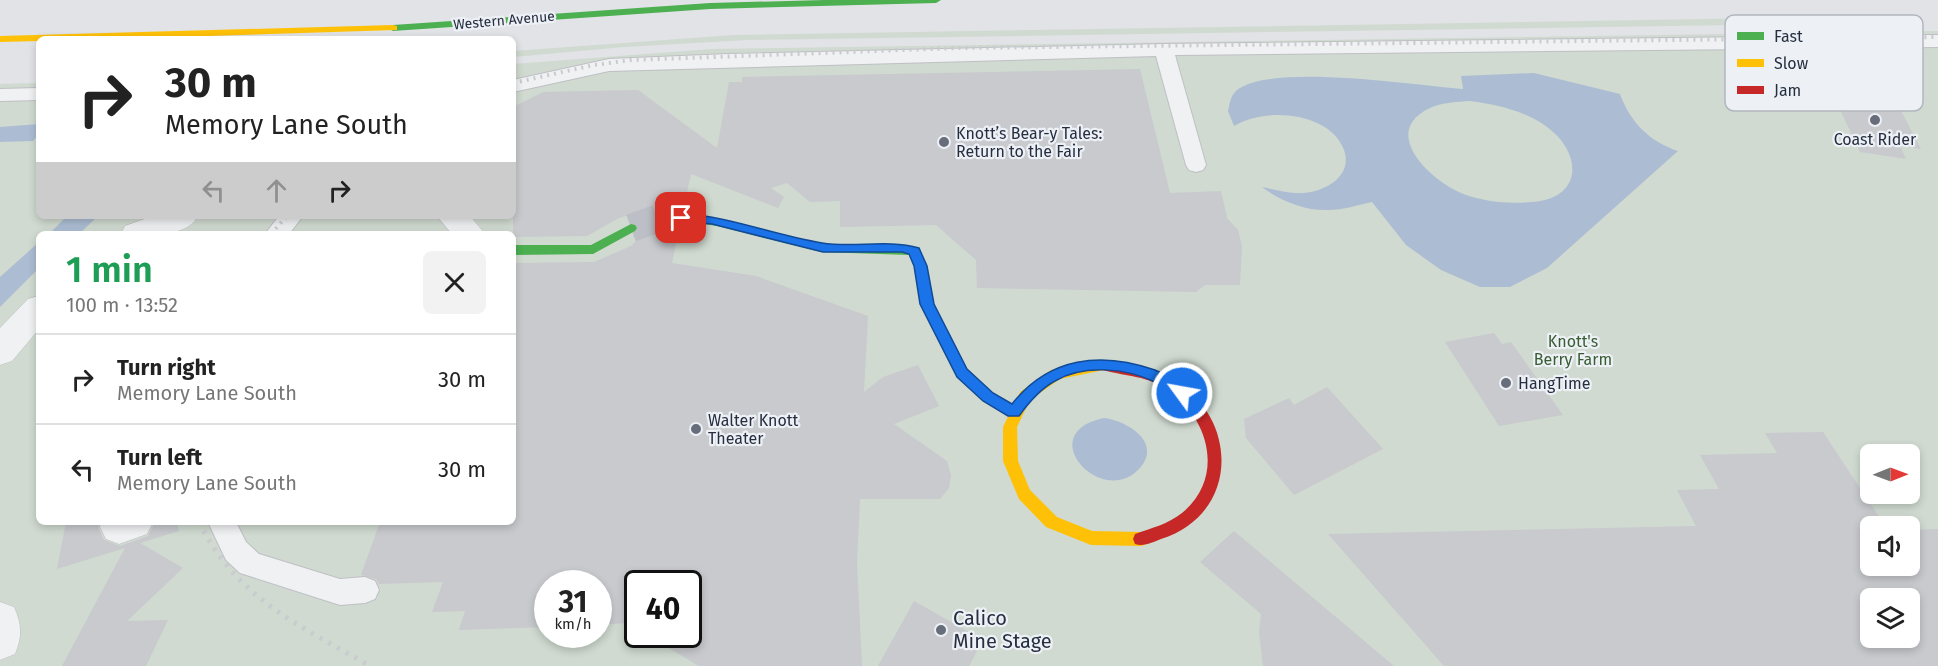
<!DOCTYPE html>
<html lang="en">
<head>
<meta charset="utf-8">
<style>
	:root { --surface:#fff; --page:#f2f2f2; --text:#222; --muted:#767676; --line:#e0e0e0 }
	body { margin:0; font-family:"Fira Sans",sans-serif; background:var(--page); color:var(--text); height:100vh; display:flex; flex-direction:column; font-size:22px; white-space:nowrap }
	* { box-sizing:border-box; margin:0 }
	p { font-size:20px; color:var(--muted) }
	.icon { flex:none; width:33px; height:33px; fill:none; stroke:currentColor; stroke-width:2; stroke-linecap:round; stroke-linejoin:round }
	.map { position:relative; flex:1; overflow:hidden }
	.details { position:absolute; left:36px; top:231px; width:480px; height:294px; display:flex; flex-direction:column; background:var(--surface); border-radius:9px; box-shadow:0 3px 9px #0003 }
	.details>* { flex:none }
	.guide { position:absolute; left:36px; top:36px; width:480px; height:183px; border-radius:9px; box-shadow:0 3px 9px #0003; background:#fff; color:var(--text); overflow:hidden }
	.needle { width:39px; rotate:89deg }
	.buttons { position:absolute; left:1860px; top:444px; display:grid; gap:12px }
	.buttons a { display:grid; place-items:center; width:60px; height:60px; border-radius:9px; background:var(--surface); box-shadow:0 3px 9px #0003; font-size:30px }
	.speed { position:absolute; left:534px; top:570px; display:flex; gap:12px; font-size:30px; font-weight:700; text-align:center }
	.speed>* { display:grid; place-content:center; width:78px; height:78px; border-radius:50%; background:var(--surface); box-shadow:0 3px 9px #0003; line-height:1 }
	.speed small { font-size:15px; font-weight:400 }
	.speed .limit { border:3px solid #111; border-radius:9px; background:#fff; color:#111 }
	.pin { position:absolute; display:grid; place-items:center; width:51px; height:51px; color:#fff; margin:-26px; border-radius:12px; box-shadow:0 3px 9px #0006 }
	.me { position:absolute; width:66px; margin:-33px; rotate:302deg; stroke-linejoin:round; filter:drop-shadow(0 0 4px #0008) }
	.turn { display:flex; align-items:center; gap:21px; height:126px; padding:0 30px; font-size:27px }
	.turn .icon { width:78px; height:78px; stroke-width:2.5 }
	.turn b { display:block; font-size:42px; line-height:51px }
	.lanes { display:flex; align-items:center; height:57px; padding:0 30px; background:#0003; justify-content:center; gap:30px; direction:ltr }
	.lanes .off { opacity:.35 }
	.round { display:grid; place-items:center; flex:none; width:63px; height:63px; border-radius:9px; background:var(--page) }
	.summary { display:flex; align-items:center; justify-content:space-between; height:102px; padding:0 30px }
	h1 { font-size:36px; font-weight:600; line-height:45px; color:#1e9e55 }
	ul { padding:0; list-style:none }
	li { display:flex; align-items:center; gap:18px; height:90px; padding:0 30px; border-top:2px solid var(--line) }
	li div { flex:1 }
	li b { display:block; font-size:22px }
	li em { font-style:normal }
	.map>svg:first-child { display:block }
	.green { fill:#d0dad0; fill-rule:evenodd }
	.water { fill:#acbdd3; fill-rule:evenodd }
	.building { fill:#c8cace; fill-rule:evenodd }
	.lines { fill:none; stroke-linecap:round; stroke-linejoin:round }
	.secondary-tunnel { stroke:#bcbfc5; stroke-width:28; stroke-dasharray:28 14; stroke-linecap:butt }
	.lane-casing { stroke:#bec0c4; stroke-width:2 }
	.street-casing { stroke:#bec0c4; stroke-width:1 }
	.lane { fill:#f0f1f3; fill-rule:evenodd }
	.street { fill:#f0f1f3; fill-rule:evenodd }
	.fast { fill:#4caf50; fill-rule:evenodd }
	.slow { fill:#ffc107; fill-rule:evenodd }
	.jam { fill:#c62828; fill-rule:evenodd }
	.rail-far1 { stroke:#c9cbce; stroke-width:4; stroke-dasharray:2 5; stroke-linecap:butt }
	.rail { stroke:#c9cbce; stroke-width:5; stroke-dasharray:3 7; stroke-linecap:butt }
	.route { fill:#1a73e8; stroke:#114b97; stroke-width:1.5 }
	.poi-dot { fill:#676d7a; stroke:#edf1f6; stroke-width:2 }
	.labels { text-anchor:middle; stroke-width:4.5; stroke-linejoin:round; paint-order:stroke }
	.far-street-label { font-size:14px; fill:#262e40; stroke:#edf1f6 }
	.poi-label { font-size:16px; fill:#262e40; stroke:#edf1f6; text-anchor:start }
	.park-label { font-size:16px; fill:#385d32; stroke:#edf1f6 }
	.near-poi-label { font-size:20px; fill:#262e40; stroke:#edf1f6; text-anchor:start }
	.key { fill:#edf1f6; stroke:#b1b6bf; stroke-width:1.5 }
	.key-label { font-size:16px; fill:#262e40 }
</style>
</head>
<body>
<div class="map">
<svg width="1938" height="666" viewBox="0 0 1938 666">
	<rect width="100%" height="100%" fill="#e1e3e6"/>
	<g class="green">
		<path d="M1767 18 1907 20 1870 23 747 40 624 47 513 57V51L734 35Z"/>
		<path d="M1938 31V666H0V84L39 83V216H513V64L712 49ZM39 234H513V522H39ZM1870 454H1910V494H1870ZM1870 526H1910V566H1870ZM548 584H598V634H548ZM638 584H688V634H638ZM1870 598H1910V638H1870Z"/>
	</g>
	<g class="water">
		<path d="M1534 73 1620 94C1630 122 1650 142 1678 151L1547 268 1510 287H1480L1441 270 1406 245 1372 202C1358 205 1343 210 1329 210 1306 211 1280 201 1262 187 1276 190 1289 194 1304 193 1326 191 1353 176 1344 150 1330 111 1263 107 1234 126L1228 111C1230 102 1231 93 1240 88 1278 64 1414 85 1463 89L1461 76ZM1470 101C1497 105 1524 110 1547 127 1583 153 1583 199 1532 202 1507 204 1484 202 1461 193 1430 180 1379 132 1430 108 1443 102 1457 102 1470 101Z"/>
		<path d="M39 124V134L33 141 0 142V127Z"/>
		<path d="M67 216H98L79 234H49Z"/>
		<path d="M39 242V268L0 307V277Z"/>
		<path d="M1104 418C1128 421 1163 443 1139 469 1102 509 1031 433 1104 418Z"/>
	</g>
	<g class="building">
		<path d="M1140 69 1170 193 1221 191 1227 218 1238 230 1242 246 1240 285H1205L1196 292 977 288 976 260 936 225 840 227V201L810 202 787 183 771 188 784 197 778 208 691 174 684 205 669 208 664 216 668 225 679 228 672 263 756 276 868 316 864 392 883 377 918 365 939 406 894 424 947 461 951 475 949 488 940 499H860L857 562 862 666H699L645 634H688V584H638V630L627 623 598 625V584H548V627L459 630 465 611 432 612 443 582 379 584 376 579 361 575 380 522H513V263L594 262 631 246 648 229 644 219 630 215 619 218 587 236 513 237V107L543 92 638 90 717 148 729 82H742V77Z"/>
		<path d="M1836 101 1900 109 1921 149 1900 146 1906 159 1860 152Z"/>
		<path d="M1494 333 1502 344 1511 342 1563 415 1499 426 1445 342Z"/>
		<path d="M1327 387 1383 449 1294 495 1246 438 1244 419 1289 398 1294 405Z"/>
		<path d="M1823 432 1885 526H1870V566H1910V530L1938 529V666H1444L1328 534 1696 526 1677 490 1719 489 1700 455 1777 453 1765 433ZM1870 598H1910V638H1870Z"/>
		<path d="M66 522H99L98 528 104 540 120 546 148 536 155 522H177L179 531 140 543 183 568 127 621 168 620 146 666H62L125 548 57 569Z"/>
		<path d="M1234 531 1394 666H1263L1259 632 1261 614 1200 562Z"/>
		<path d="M914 601 983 640 969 666H878Z"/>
	</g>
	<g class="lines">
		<path class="secondary-tunnel" d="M631 228 659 218 681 217"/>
		<g class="lane-casing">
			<g id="lane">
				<path d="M1938 35V47L1175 55 1206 165 1203 170 1196 172 1189 170 1186 165 1156 56 609 71 513 92V80L609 59 729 54 1164 44Z"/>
				<path d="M39 88V100L0 101V89Z"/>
				<path d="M279 216H303L289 234H265Z"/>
				<path d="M208 522H236L246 542 259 554 340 579 365 577 375 581 379 590 375 599 365 603 340 605 240 573 226 560Z"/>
			</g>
		</g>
		<g class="street-casing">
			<g id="street">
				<path d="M153 216H198C184 240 144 234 121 234L125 226Z"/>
				<path d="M437 216H470L485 234H452Z"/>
				<path d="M39 296V329L12 361 0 365V328L28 299Z"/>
				<path d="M101 522H153L147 534 119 544 106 539 100 527Z"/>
				<path d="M0 602 14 607C22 625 22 637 15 654L0 660Z"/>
			</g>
		</g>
		<use href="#lane" class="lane"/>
		<use href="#street" class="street"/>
		<g class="fast">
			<path d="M824 0H941L936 3 710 9 393 31 388 28 393 25 710 3Z"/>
			<path d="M681 213C729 218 774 236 821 244 853 248 887 239 918 248L927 266 934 304 967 369 993 393 1019 408 1021 412 1019 416 1014 418 1009 416 983 401 957 377 920 304 915 266 909 255 821 252 717 226 677 220 675 217Z"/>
			<path d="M631 224 635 225 637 228 635 231 593 254 513 255V245H591Z"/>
		</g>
		<g class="slow">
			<path d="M393 25 397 26V30L110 39H39V41L0 42V36Z"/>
			<path d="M1104 360 1109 361 1111 365 1109 369 1060 379 1030 400 1017 427 1018 461 1030 490 1057 517 1092 531 1141 532 1147 534 1149 539 1147 544 1141 546 1091 545 1046 527 1019 499 1003 461V427L1020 392 1051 370Z"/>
		</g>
		<path class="jam" d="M1104 360C1129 363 1156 367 1178 382 1240 424 1237 515 1161 539 1153 542 1144 547 1135 544L1133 539 1135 534C1152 528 1168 524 1182 513 1226 477 1209 416 1165 388 1144 375 1122 376 1099 369L1097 365 1099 361Z"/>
		<g class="rail-far1">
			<path d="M513 83 594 65 631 60 960 48 1938 37"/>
			<path d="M271 234 287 216"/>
		</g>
		<path class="rail" d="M199 522C237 599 299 625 370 666"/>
	</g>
	<path class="route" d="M681 213C731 217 774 235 822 243 854 248 887 239 919 248L927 266 934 304 967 369 993 393 1012 404C1049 357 1101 351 1155 370 1166 375 1184 382 1190 393L1188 397C1175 401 1166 387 1155 382 1126 368 1084 364 1055 381 1040 389 1029 402 1019 416H1008L983 401 957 377 920 304 914 266 909 254 902 252H823L712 224 677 221 675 218 677 214Z"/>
	<g class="poi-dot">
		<circle cx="1875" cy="120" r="6"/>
		<circle cx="944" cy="142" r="6"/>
		<circle cx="1506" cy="383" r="6"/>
		<circle cx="696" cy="429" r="6"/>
		<circle cx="941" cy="630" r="6"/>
	</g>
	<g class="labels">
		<g class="far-street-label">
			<text transform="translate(504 20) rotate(-5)" y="5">Western Avenue</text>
		</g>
		<g class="poi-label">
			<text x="956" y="139">Knott’s Bear-y Tales:<tspan x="956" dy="18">Return to the Fair</tspan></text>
			<text x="1875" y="145" text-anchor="middle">Coast Rider</text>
			<text x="1518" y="389">HangTime</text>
			<text x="708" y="426">Walter Knott<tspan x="708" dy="18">Theater</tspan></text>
		</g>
		<g class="park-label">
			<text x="1573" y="347">Knott's<tspan x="1573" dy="18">Berry Farm</tspan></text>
		</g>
		<g class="near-poi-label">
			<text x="953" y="625">Calico<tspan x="953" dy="23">Mine Stage</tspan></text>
		</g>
	</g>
	<rect x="1725" y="15" width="198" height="96" rx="9" class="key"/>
	<rect x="1737" y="32" width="27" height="8" fill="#4caf50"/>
	<rect x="1737" y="59" width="27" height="8" fill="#ffc107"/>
	<rect x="1737" y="86" width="27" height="8" fill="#c62828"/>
	<g class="key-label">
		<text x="1774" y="42">Fast</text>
		<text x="1774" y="69">Slow</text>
		<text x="1774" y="96">Jam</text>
	</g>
</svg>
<div class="buttons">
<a><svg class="needle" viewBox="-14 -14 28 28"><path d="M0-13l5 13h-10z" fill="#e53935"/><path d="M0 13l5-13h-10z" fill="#767676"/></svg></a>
<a><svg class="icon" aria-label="sound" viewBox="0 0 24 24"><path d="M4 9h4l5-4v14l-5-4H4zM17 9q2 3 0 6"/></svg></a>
<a><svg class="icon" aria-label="layers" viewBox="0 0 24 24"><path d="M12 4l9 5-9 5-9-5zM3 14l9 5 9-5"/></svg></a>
</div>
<div class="speed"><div>31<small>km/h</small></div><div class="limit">40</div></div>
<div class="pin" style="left:681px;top:218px;background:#d93025"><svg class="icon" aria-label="arrive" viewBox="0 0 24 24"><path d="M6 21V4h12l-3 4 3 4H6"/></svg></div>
<svg class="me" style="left:1182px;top:393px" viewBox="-20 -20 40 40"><circle r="17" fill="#1a73e8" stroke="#fff" stroke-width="3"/><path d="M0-11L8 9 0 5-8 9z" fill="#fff"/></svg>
<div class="guide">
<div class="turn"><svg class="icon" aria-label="right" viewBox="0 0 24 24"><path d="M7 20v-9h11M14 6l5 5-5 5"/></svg><div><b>30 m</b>Memory Lane South</div></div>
<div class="lanes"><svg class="icon off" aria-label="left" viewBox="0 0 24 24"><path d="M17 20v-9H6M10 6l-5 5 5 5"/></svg><svg class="icon off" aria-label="ahead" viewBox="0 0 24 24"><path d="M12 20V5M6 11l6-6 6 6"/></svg><svg class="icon" aria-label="right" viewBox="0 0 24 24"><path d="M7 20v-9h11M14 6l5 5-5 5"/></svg></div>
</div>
<section class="details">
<div class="summary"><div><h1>1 min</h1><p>100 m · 13:52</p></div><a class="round"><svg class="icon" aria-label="close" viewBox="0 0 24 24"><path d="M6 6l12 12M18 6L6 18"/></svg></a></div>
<ul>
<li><svg class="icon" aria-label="right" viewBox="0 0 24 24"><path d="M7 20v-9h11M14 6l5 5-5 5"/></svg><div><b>Turn right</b><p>Memory Lane South</p></div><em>30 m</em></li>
<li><svg class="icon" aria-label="left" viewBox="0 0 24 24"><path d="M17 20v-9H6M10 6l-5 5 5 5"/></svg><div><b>Turn left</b><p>Memory Lane South</p></div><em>30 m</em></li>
</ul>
</section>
</div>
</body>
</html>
